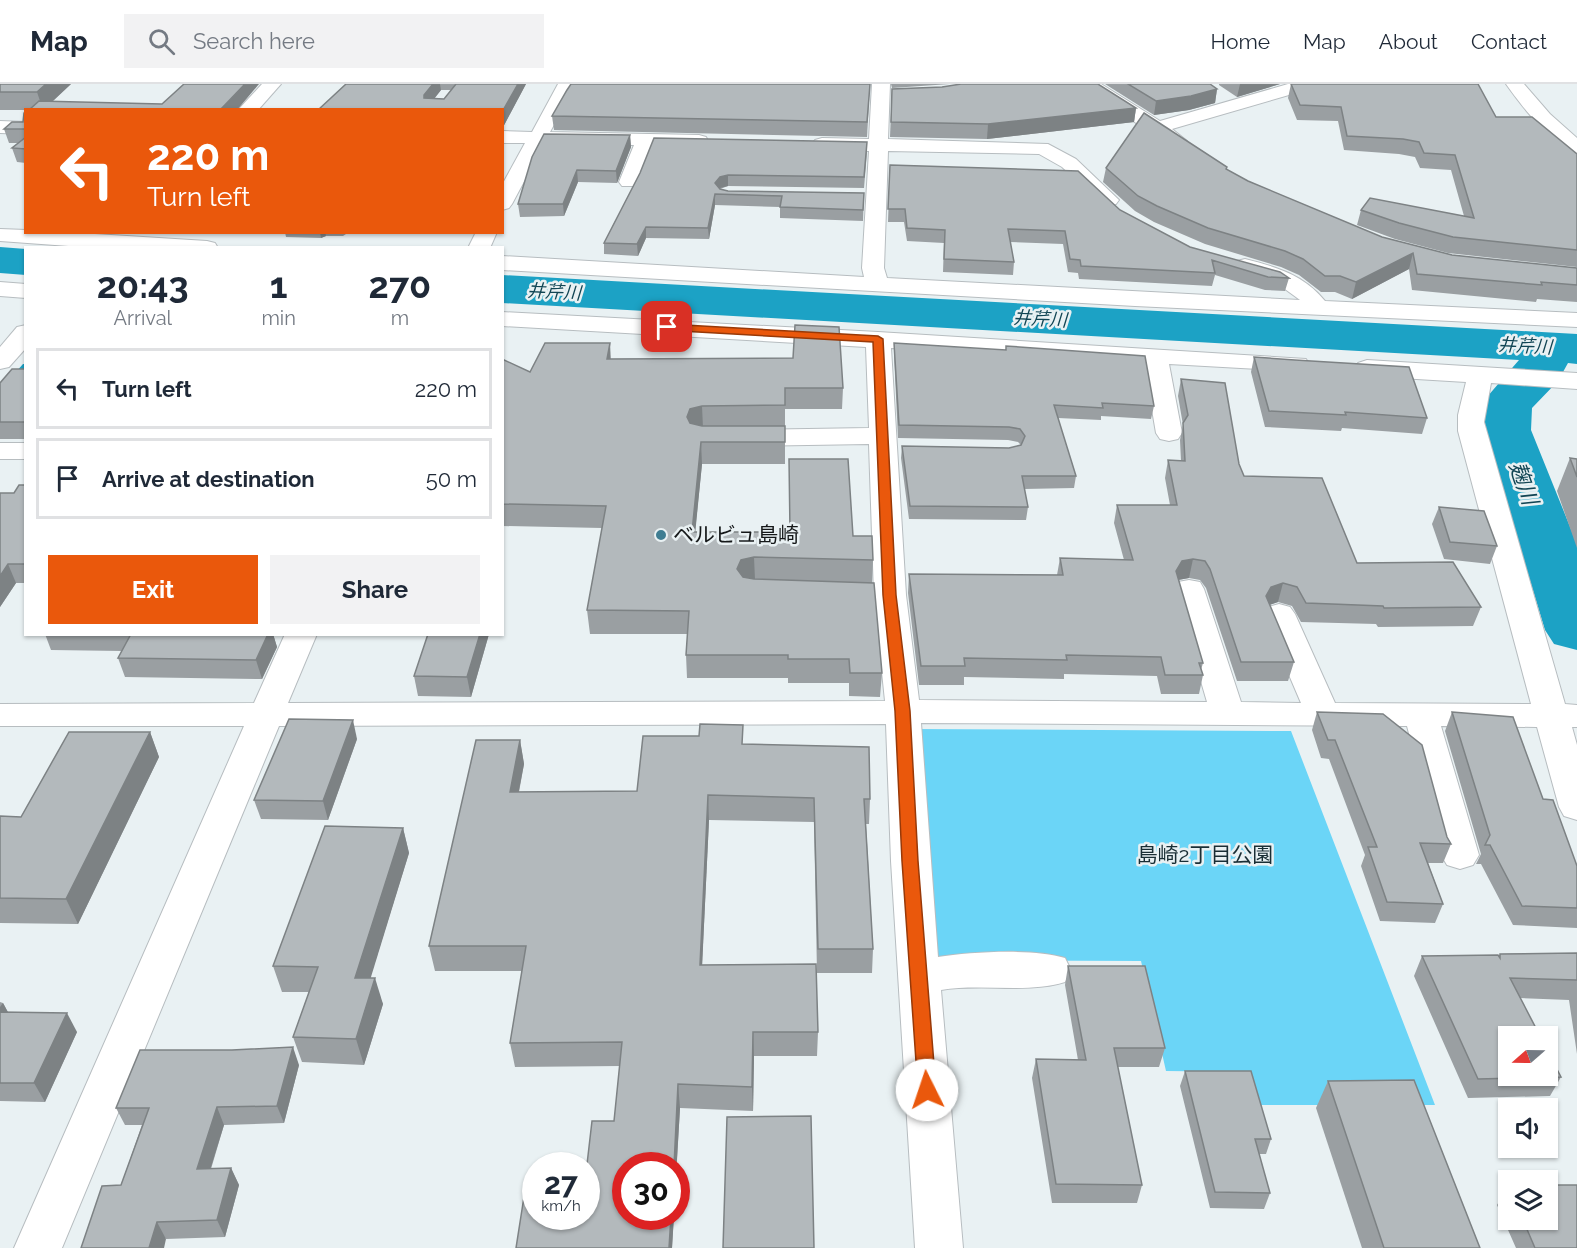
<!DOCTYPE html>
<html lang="en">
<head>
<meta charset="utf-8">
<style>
	:root { --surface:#fff; --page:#f2f2f3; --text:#1f2937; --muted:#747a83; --line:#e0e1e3; --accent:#ea580c }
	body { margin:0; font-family:Raleway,"Noto Sans JP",sans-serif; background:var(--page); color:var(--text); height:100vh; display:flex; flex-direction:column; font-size:22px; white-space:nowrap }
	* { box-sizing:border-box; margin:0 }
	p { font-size:20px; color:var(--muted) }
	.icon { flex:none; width:33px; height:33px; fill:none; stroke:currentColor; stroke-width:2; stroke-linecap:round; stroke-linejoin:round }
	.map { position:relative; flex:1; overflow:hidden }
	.drawer { position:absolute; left:24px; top:162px; width:480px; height:390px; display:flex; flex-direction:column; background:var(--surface); border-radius:0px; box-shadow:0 2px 4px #0004 }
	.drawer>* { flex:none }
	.guide { position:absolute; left:24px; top:24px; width:480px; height:126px; border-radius:0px; box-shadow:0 2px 4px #0004; background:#ea580c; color:#fff; overflow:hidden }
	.needle { width:39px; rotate:250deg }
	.buttons { position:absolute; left:1498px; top:942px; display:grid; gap:12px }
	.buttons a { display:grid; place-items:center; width:60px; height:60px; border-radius:0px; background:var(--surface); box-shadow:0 2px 4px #0004; font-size:30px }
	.speed { position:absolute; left:522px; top:1068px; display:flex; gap:12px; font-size:30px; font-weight:700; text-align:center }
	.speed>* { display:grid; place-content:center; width:78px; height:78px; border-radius:50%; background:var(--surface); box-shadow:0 2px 4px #0004; line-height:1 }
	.speed small { font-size:15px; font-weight:400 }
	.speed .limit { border:9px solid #d22; background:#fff; color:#111 }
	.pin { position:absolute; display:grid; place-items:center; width:51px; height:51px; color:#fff; margin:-26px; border-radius:12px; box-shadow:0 3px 9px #0006 }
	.me { position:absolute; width:66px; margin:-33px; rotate:356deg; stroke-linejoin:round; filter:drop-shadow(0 0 4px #0008) }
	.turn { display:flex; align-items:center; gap:21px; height:126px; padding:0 24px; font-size:27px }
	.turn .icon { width:78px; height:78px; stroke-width:2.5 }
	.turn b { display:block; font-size:42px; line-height:51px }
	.eta { display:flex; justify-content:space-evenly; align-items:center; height:102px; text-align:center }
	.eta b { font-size:36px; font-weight:700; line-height:42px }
	.action { display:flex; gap:12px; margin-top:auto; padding:12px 24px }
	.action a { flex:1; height:69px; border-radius:0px; background:var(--accent); color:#fff; font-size:24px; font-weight:700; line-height:69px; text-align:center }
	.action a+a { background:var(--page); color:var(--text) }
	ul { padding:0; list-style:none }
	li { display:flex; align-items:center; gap:18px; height:81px; margin:0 12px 9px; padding:0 12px; border:3px solid var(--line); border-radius:0px }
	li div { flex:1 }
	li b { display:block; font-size:22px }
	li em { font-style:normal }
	header { display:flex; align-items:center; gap:36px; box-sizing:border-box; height:84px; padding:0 30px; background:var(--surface); border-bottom:2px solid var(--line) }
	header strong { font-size:28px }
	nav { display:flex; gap:33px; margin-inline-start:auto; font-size:21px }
	.search { width:420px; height:54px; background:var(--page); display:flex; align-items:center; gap:15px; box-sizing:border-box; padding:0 21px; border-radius:0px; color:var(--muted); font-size:22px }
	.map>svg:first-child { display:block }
	.green { fill:#6bd5f7 }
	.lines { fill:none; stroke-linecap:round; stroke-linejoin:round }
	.stream { fill:#1ca2c5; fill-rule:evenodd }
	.river { fill:#1ca2c5; fill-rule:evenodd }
	.minor-casing { stroke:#b7bdc0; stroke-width:2 }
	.tertiary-casing { stroke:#b7bdc0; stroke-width:2 }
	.minor { fill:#fff; fill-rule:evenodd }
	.tertiary { fill:#fff; fill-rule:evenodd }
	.wall { fill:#9a9fa2; fill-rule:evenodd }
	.shaded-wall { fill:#7d8284 }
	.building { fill:#b3b9bc; stroke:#7d8284; stroke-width:1.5 }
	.route { fill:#ea580c; stroke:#983908; stroke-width:1.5 }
	.poi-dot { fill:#3e7d92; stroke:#e9f1f3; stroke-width:2 }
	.labels { text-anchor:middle; stroke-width:5; stroke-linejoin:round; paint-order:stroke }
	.far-water-label { font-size:18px; font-style:italic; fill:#114554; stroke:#e9f1f3 }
	.poi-label { font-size:21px; fill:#151819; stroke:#e9f1f3; text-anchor:start }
	.park-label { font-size:21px; fill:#192e35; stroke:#e9f1f3 }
	.water-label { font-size:22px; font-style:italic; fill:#114554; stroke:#e9f1f3 }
</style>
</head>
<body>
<header>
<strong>Map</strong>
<div class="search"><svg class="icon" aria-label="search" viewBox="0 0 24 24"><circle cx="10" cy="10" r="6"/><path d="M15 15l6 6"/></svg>Search here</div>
<nav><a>Home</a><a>Map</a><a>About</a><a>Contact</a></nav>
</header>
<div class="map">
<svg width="1577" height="1164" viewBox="0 0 1577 1164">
	<rect width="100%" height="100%" fill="#e9f1f3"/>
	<path class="green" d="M911 645 1291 647 1435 1021H1260L1251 988 1166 987 1141 877 931 876Z"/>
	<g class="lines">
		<path class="stream" d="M23 280H26V287L3 313H0V306Z"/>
		<g class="river">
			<path d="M0 163 26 165V191L0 189Z"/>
			<path d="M502 191 1577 250V280L1568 279 1558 297 1532 324 1531 346 1577 460V566L1554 560 1545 546 1525 480 1477 346 1480 321 1519 276 502 219Z"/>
		</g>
		<g class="minor-casing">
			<g id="minor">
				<path d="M262 0H281L258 26H238Z"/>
				<path d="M558 0H576L550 48 699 51 706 53 708 57 706 61 699 63 653 62 639 98 636 102H622L619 98 634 61 544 60 512 120 509 124 502 126V101L525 59H502V47L532 48Z"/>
				<path d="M872 0H890L888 55 1048 60 1076 75 1119 116 1116 120 1109 122 1102 120 1062 83 1039 70 888 67 884 184 887 194 1300 216 1278 200 1237 187 1234 182 1237 177 1245 175C1277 183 1304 191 1325 217L1577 229V243L1135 222 502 186V172L864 193 862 184 869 67 822 66 815 64 812 60 815 56 822 54 869 55Z"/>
				<path d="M1080 0H1101L1160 37 1288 0H1316L1313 4 1172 45 1187 57 1185 61 1178 63 1149 48Z"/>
				<path d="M0 37 26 38V50L0 49Z"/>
				<path d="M0 145 26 146V148H63L207 157 215 159 218 164H96L0 157Z"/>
				<path d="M476 148H497L490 164H468Z"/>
				<path d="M0 198 26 200V214L0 212Z"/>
				<path d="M502 228 878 248 1306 275 1309 280 1306 285 1297 287 1169 280 1182 349 1178 355 1169 357 1160 355 1156 349 1144 279 891 264 906 511 919 616 1207 618 1174 505 1178 498 1189 496 1200 498 1204 505 1241 618 1301 619 1263 530 1268 523 1279 520 1290 523 1295 530 1335 619 1531 620 1458 347V331L1466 298 1367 292 1358 289 1354 284 1358 279 1367 276 1577 289V305L1491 299 1484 338 1565 620 1577 621V643H1572L1577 661V736L1564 732 1559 723 1537 643 1441 642 1479 771 1473 781 1460 785 1447 781 1441 771 1407 642 921 639 938 873C971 868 1033 864 1065 874L1071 886 1065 898C1026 910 981 899 941 906L963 1164H915L891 777 886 640 279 642 62 1164H14L244 642H0V620L254 619 285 550H317L288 619 885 617 874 511 869 360 739 362 729 360 726 354 729 348 739 346 869 344 866 263 502 242Z"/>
				<path d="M26 241V264L9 283 0 285V263L17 243Z"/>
				<rect x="0" y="359" width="26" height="16"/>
			</g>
		</g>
		<g class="tertiary-casing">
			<path id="tertiary" d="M1506 0H1524L1550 30 1577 54V69C1552 62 1521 21 1506 0Z"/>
		</g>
		<use href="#minor" class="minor"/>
		<use href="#tertiary" class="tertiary"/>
	</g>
	<g class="wall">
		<path d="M0 0H71L52 18 237 26H0Z"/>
		<path d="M346 0H526L502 45V26H318ZM441 6H451L444 15H434Z"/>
		<path d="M870 0 867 53 554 46 552 32Z"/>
		<path d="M891 0H950L892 4Z"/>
		<path d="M1105 0H1210L1217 5 1215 19 1189 26 1154 31Z"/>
		<path d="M1219 0H1280L1237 13 1219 1Z"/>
		<path d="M1291 0 1496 33 1577 70V183L1448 169 1395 155 1357 141 1361 126 1464 132 1451 86 1420 84 1415 73 1399 70 1344 66 1338 37 1297 36 1288 14Z"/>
		<path d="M942 3 1136 24 1134 38 987 55 890 53 892 5Z"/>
		<path d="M26 28V79L17 78 12 64 18 59H9L4 45 23 38Z"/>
		<path d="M630 51 631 63 617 99 578 98 564 132 520 133 518 120Z"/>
		<path d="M867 68 864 104 728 102 720 105 728 107 864 109 863 137 780 134V123L715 121 709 155 646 154 638 172 604 170V159L640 89Z"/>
		<path d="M890 81 1120 126 1190 163 1289 194 1285 207 1265 206 1215 191 1212 202 1079 195 1078 189 1068 188 1063 160 1010 158 1014 178 1013 191 943 188 944 159 907 157 904 138H888Z"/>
		<path d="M1106 84 1226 85 1248 97 1382 153 1452 171 1577 184V218L1537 215 1536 218 1412 206 1409 185 1352 215 1335 208H1321L1299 191 1281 183 1205 160 1154 138 1135 127 1103 98Z"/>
		<path d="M285 148H349L343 152H326L321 154 286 153Z"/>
		<path d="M894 259 1154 322 1151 335 1101 332V336L1058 334 1076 392 1074 404 1024 405 1028 423 1026 436 909 435 901 374 902 362 1009 364 1021 361 1018 358 1008 356 898 354 894 271Z"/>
		<path d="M1254 273 1427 334 1422 350 1342 344 1341 347 1265 343 1251 288Z"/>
		<path d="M502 275 530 288 611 275 843 304 842 325H785V380H702L695 448 853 452 873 476 872 499 882 589 880 613 849 612V599H788V594H687L686 571 688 550H590L587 526 602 444 502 442Z"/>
		<path d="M26 285V355H0V299Z"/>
		<path d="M1181 295 1239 380 1244 392 1357 479 1481 523 1473 542 1378 543 1376 540 1301 538 1292 522 1278 518 1269 521 1294 578 1288 597H1237L1206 504 1200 496 1189 494 1178 496 1203 579 1201 586 1203 591 1199 610H1161L1157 592 1064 590V595L964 593V601H919L908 509 909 490 1057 491 1060 474 1124 476 1114 439 1117 421H1170L1165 394 1168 376 1181 377 1180 356 1183 341 1178 312Z"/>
		<path d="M1570 374 1577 375V464L1557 407Z"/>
		<path d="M26 401V499H16L0 523 14 409Z"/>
		<path d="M1439 423 1497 462 1490 480 1444 475 1432 440Z"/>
		<path d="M45 550H273L277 563 262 595 125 593 118 574 122 567 51 566Z"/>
		<path d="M489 550 471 613 418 612 414 592Z"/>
		<path d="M1317 628 1447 753 1451 760 1443 779H1428L1443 820 1435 839 1380 837 1361 782 1365 771 1329 675 1321 674 1312 646Z"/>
		<path d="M1452 628 1543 715 1577 782V844L1513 841 1481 780H1476L1481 770 1445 647Z"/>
		<path d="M150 648 159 673 78 840 0 839V732L21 733Z"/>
		<path d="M357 655 328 736 261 735 254 716Z"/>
		<path d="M520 656 524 680 519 708 637 707 744 660 870 715 869 740H866L873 865 872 889H817L814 738 709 736 702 881 818 948 817 972H754L753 1027 680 1024 672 1164H516L586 1132 614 1037 620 982 515 983 510 959 522 887H435L429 862Z"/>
		<path d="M403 744 409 769 370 894 383 920 364 981 302 978 293 953 309 908H282L273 882Z"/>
		<path d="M1577 869V970L1569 916 1520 914 1561 993 1550 1012 1468 1014 1414 892 1422 872H1499L1500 870Z"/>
		<path d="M1068 882 1165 964 1159 983H1117L1142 1101 1137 1119H1052L1032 994 1036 975 1078 976 1065 901Z"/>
		<path d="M0 918 3 919 8 928 77 948 45 1018 0 1017Z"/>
		<path d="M299 981 284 1039 224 1041 211 1085 231 1084 239 1101 225 1153 166 1155 121 1101 142 1041H125L116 1024Z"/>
		<path d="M1185 987 1271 1055 1266 1070H1259L1270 1109 1264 1125 1210 1124 1180 1002Z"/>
		<path d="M1328 997 1480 1164H1362L1316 1024Z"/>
		<path d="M1508 1102H1509V1136H1548L1577 1164H1516L1497 1121Z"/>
	</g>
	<g class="shaded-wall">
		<path d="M46 0H71L43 26 37 8Z"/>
		<path d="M245 0H259L237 26H220Z"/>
		<path d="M433 0H440L441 6 426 25 424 11Z"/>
		<path d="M518 0H526L502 45V28Z"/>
		<path d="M1240 0H1280L1237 13Z"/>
		<path d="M1217 5 1215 19 1189 26 1154 31 1156 17Z"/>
		<path d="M1136 24 1134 38 987 55 988 40Z"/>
		<path d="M630 51 631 63 617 99 616 87Z"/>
		<path d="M577 86 578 98 564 132 563 120Z"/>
		<path d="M728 91V102L720 104 716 110 715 99 720 93Z"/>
		<path d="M715 110V121L709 155 708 144Z"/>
		<path d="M646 143V154L638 172 637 160Z"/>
		<path d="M320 148H325L326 152 321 154Z"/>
		<path d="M1413 169 1409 185 1352 215 1356 198Z"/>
		<path d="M610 259 611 280 607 275Z"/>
		<path d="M702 322 703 344 688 355 687 333 690 325Z"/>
		<path d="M701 358 702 380 693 471 692 448Z"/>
		<path d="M754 473 755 496 738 508 737 485 741 476Z"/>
		<path d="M1193 475 1189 494 1178 496 1176 487 1182 477Z"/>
		<path d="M8 480 16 499 0 523V492Z"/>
		<path d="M1283 499 1278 518 1266 522V512L1271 503Z"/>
		<path d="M259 550H273L277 563 262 595 256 576Z"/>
		<path d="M480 550H489L471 613 467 593Z"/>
		<path d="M353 636 357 655 328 736 323 717Z"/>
		<path d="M150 648 159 673 78 840 66 815Z"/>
		<path d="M520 656 524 680 514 732 510 708Z"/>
		<path d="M708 711 709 736 701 905 700 881Z"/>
		<path d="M403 744 409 769 363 919 355 894Z"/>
		<path d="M375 894 383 920 364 981 356 955Z"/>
		<path d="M3 919 13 938 0 933V923Z"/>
		<path d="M67 929 77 948 45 1018 34 999Z"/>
		<path d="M753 948 754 972 753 1027 752 1003Z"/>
		<path d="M293 963 299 981 284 1039 277 1022Z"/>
		<path d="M678 1000 680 1024 676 1091V1082H674Z"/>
		<path d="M217 1023 224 1041 205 1102 197 1085Z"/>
		<path d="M231 1084 239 1101 225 1153 217 1136Z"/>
		<path d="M671 1132H674L672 1164H669Z"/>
		<path d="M157 1138 166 1155 164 1164H149Z"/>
	</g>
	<g class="building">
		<path d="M0 0H46L37 8H0Z"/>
		<path d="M184 0H245L220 26H29L39 17 162 20Z"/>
		<path d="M346 0H433L424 11V14L444 15 456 0H518L502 28V26H318Z"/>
		<path d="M571 0H870L867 38 552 32 567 6Z"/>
		<path d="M961 0H1098L1136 24 988 40 891 38 892 5 942 3Z"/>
		<path d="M1128 0H1210L1217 5 1191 12 1156 17Z"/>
		<path d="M1291 0H1478L1496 33H1532L1577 70V166L1453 153 1399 139 1361 126 1370 114 1474 134 1455 71 1424 69 1419 58 1403 55 1347 52 1341 23 1300 21Z"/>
		<path d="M26 28V45H4L12 38H23L24 29Z"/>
		<path d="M1144 29 1227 83 1226 85 1248 97 1382 153 1452 171 1577 184V201L1541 198 1542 201 1417 190 1413 169 1356 198 1340 192H1325L1303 175 1285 167 1208 144 1157 122 1138 112 1106 84Z"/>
		<path d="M544 50 630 51 616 87 577 86 563 120H518L532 73Z"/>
		<path d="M26 53V65L12 64Z"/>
		<path d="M654 54 867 58 864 93 728 91 720 93 715 99 720 105 728 107 864 109 863 126 780 123 782 112 715 110 708 144 646 143 637 160 604 159 640 89Z"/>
		<path d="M890 81 1078 87 1120 126 1190 163 1280 188 1289 194 1268 193 1212 176 1215 189 1081 182 1080 176 1070 175 1065 147 1008 145 1014 178 944 175 945 146 907 144 905 125H888Z"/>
		<path d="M795 241 839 243 843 304H785V321L702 322 690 325 687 333 690 339 702 342H785V358H701L692 448H790L789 375H848L853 452H872L873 476 754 473 741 476 737 485 743 493 754 495 874 499 882 589H850L849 575H788V571H686L689 527 587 526 606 422 502 420V275L530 288 545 259H610L607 275 793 274Z"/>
		<path d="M894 259 1006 266V262L1145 272 1154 322 1102 319 1103 324 1054 321 1076 392H1022L1028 423 910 422 902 362 1009 364 1021 361 1025 352 1020 345 1009 343 899 341Z"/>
		<path d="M1254 273 1295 276 1409 283 1427 334 1345 328 1346 331 1269 327Z"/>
		<path d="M12 285H26V338H0V299Z"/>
		<path d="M1181 295 1225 299 1239 380 1244 392 1322 394 1357 479 1453 478 1481 523 1384 524 1383 522 1306 519 1297 503 1283 499 1271 503 1266 512 1294 578H1241L1210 485 1205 477 1193 475 1182 477 1176 487 1203 579H1199L1203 591H1165L1161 573 1066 571 1067 576 964 574 965 582H921L909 490 1063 491 1060 474 1133 476 1117 421H1177L1168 376 1185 377 1183 339 1188 331Z"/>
		<path d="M1570 374 1577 375V393Z"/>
		<path d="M19 401H26V480H8L0 492V409H14Z"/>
		<path d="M1439 423 1484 427 1497 462 1450 458Z"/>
		<path d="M131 550H268L256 576 118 574Z"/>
		<path d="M428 550H480L467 593 414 592Z"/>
		<path d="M1317 628 1383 630 1422 661 1447 753 1451 760 1420 759 1443 820 1387 818 1368 763H1377L1335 656H1328Z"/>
		<path d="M1452 628 1513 633 1543 715 1553 716 1577 782V824L1522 822 1490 761H1485L1490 751Z"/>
		<path d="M289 635 353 636 323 717 254 716Z"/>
		<path d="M700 640 743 641 742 660 869 663 870 715H864L873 865H818L814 714 708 711 700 881 816 880 818 948H753L752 1003 678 1000 674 1082H626V1132H671L669 1164H516L526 1100H536V1132H586V1089L592 1037H614L622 958 510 959 526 862H429L476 656H520L510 708 637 707 643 652H699Z"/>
		<path d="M69 648H150L66 815 0 814V732L21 733Z"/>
		<path d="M325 742 403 744 355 894H375L356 955 293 953 318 883 273 882Z"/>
		<path d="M1577 869V896L1510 894 1540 952H1509V992H1548V968L1561 993 1478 995 1422 872 1498 871 1500 874V870Z"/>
		<path d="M1068 882H1145L1165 964H1114L1142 1101 1056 1100 1036 975 1086 976Z"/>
		<path d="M0 928 67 929 34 999H0Z"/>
		<path d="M293 963 277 1022 217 1023 197 1085 231 1084 217 1136 157 1138 149 1164H81L102 1102 121 1101 149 1024H116L140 966H232Z"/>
		<path d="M1185 987H1251L1271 1055H1255L1270 1109 1215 1108Z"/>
		<path d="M1414 996 1480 1164H1384L1328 997Z"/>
		<path d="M811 1032 814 1164H723L727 1033Z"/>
		<path d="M1548 1101H1577V1164H1535L1523 1136H1548Z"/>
	</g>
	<path class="route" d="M667 240 878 252 883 255 896 511 910 627 918 777 936 1006 934 1011 927 1014 921 1011 918 1006 902 777 895 627 883 511 873 258 663 246 662 243Z"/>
	<circle class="poi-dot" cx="661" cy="451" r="6"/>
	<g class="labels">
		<g class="far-water-label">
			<text transform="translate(554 208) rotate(3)" y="6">井芹川</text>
			<text transform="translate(1040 235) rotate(3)" y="6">井芹川</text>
			<text transform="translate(1525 262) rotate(3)" y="6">井芹川</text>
		</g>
		<g class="poi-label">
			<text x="673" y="458">ベルビュ島崎</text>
		</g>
		<g class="park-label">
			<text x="1205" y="778">島崎2丁目公園</text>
		</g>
		<g class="water-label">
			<text transform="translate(1524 399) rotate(70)" y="8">麹川</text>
		</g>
	</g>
</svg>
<div class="buttons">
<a><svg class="needle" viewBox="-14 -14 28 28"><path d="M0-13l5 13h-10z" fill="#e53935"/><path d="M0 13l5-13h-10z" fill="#747a83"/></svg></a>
<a><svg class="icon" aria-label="sound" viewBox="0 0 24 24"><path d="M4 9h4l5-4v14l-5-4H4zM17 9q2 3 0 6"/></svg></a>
<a><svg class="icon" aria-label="layers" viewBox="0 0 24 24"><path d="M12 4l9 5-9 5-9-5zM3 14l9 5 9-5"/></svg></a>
</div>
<div class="speed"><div>27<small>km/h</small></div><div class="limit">30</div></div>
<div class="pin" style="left:667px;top:243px;background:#d93025"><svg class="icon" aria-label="arrive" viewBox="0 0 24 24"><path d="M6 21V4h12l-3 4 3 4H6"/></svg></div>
<svg class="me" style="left:927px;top:1006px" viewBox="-20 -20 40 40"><circle r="19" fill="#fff"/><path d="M0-13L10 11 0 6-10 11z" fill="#ea580c"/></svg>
<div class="guide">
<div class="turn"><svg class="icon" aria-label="left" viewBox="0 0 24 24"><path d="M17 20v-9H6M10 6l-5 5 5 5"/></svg><div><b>220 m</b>Turn left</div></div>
</div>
<section class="drawer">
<div class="eta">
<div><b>20:43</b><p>Arrival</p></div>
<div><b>1</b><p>min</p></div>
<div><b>270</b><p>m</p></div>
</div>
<ul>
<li><svg class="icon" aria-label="left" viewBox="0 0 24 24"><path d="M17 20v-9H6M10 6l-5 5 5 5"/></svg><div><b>Turn left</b></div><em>220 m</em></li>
<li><svg class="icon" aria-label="arrive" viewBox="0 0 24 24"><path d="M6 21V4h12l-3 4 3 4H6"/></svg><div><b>Arrive at destination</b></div><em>50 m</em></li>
</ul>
<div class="action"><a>Exit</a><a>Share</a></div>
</section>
</div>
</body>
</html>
